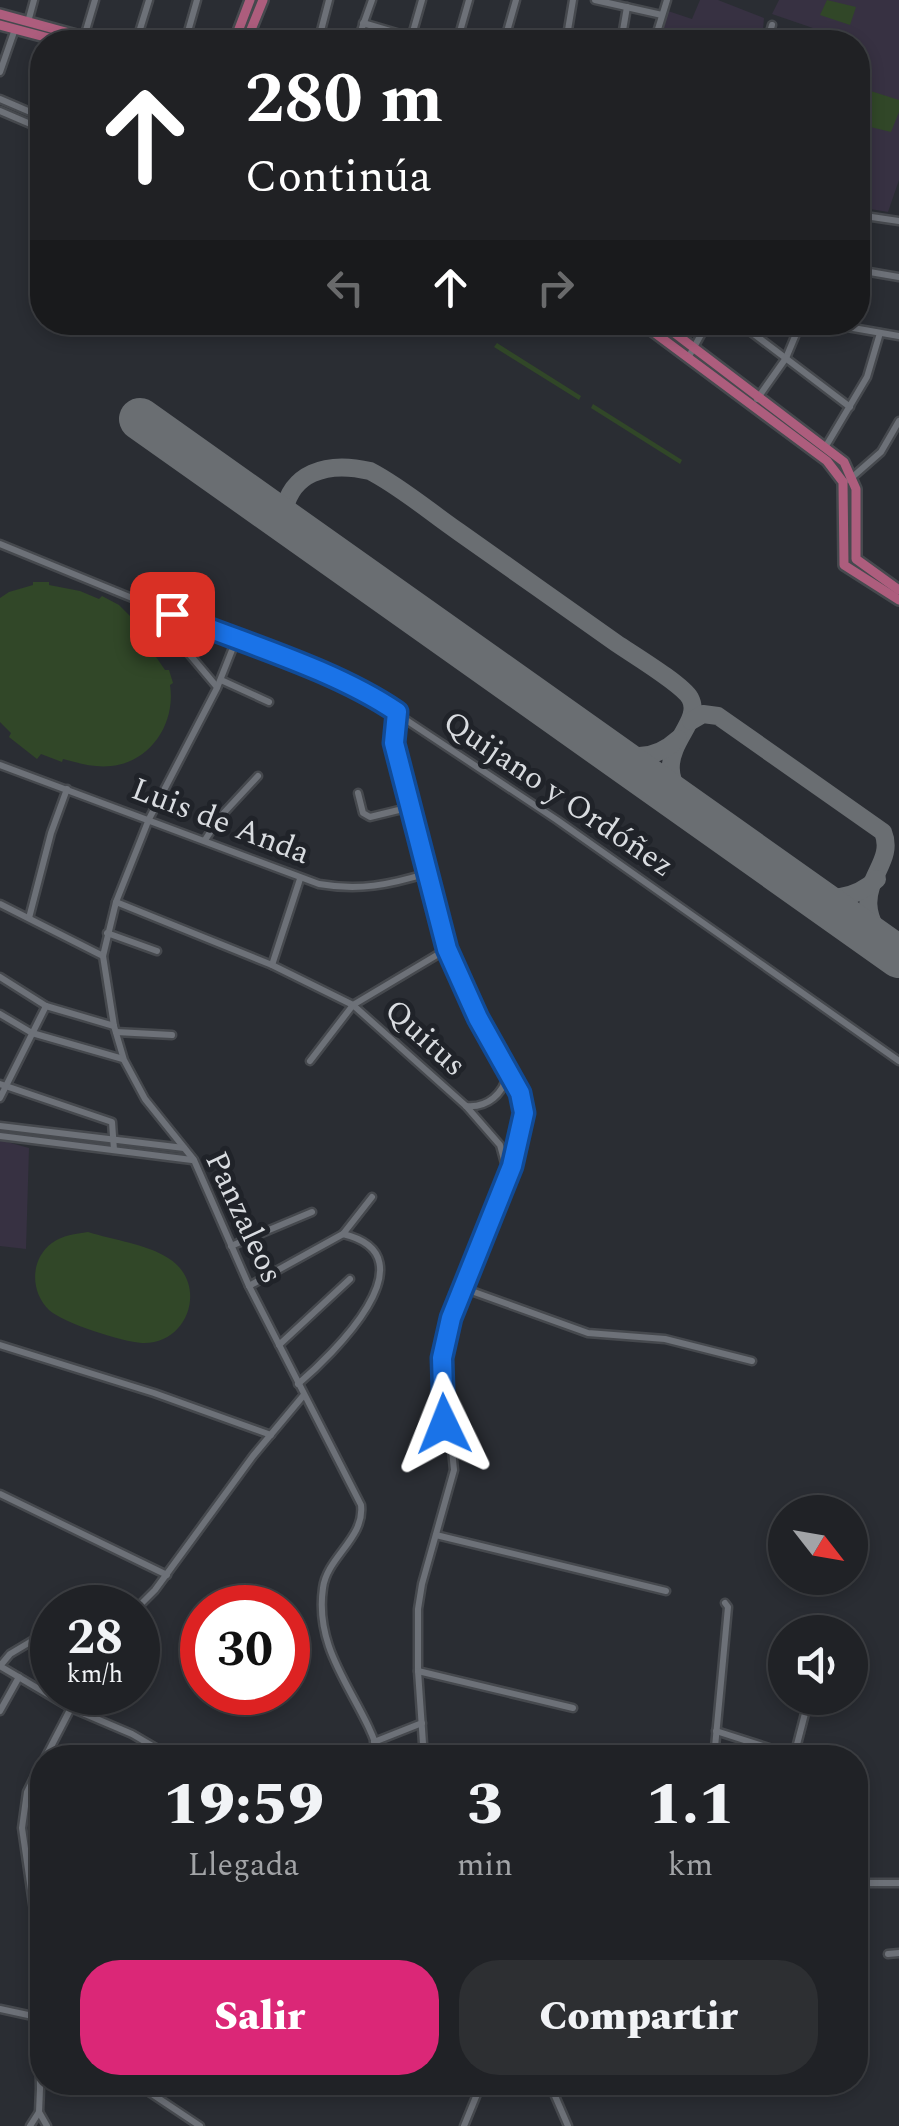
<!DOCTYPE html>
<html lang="es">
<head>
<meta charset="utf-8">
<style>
	:root { --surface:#202226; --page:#2d2f32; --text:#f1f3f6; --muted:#a2a4a7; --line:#3d3f43; --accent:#db2777 }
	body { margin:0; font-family:Spectral,serif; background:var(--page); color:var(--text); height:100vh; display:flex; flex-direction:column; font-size:38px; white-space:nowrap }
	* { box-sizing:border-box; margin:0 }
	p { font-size:32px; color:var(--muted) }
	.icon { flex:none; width:55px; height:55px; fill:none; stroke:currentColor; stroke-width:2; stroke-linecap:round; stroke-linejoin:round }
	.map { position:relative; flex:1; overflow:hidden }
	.details { position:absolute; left:30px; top:1745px; width:838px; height:350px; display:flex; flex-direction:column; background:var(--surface); border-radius:40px; box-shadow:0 5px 15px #0003,0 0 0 2px var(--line) }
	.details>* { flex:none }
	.guide { position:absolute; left:30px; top:30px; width:840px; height:305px; border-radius:40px; box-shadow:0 5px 15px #0003,0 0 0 2px var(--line); background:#202124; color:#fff; overflow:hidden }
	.needle { width:65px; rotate:121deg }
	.buttons { position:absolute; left:768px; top:1495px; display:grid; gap:20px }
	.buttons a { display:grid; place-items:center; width:100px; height:100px; border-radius:50%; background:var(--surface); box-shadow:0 5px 15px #0003,0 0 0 2px var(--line); font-size:50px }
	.speed { position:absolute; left:30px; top:1585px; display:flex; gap:20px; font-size:50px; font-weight:700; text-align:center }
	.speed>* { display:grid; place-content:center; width:130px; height:130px; border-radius:50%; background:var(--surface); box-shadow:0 5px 15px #0003,0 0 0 2px var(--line); line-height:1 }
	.speed small { font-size:25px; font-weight:400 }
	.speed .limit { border:15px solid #d22; background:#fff; color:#111 }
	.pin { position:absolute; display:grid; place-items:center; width:85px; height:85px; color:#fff; margin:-42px; border-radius:20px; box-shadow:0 5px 15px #0006 }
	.me { position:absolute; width:110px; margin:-55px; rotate:358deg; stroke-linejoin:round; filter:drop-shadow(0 0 8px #0008) }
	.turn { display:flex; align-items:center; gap:35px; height:210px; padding:0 50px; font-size:45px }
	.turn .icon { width:130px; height:130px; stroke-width:2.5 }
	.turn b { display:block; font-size:70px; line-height:85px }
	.lanes { display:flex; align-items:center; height:95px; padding:0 50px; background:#0003; justify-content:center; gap:50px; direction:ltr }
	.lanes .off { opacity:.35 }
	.eta { display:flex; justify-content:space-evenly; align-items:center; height:170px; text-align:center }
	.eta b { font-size:60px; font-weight:800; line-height:70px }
	.primary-button { display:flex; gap:20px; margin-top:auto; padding:20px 50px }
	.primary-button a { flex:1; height:115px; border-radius:40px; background:var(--accent); color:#fff; font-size:40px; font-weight:800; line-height:115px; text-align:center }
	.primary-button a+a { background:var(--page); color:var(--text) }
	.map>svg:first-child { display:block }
	.education { fill:#373142 }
	.green { fill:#314728 }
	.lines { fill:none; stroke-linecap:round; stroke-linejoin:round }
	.taxiway { stroke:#6a6e72; stroke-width:18 }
	.runway { stroke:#6a6e72; stroke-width:42 }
	.minor-casing { stroke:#46494e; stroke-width:11 }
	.major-casing { stroke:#46494e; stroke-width:14 }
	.minor { stroke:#6d7178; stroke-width:6 }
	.major { stroke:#ad5d7d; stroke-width:9 }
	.route-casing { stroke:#114b97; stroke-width:25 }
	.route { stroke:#1a73e8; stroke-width:18 }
	.labels { text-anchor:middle; stroke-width:10; stroke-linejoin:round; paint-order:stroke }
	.street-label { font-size:32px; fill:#d9dce0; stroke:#202329 }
</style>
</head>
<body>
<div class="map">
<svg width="899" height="2126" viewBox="0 0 899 2126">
	<rect width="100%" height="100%" fill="#2a2d33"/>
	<g class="education">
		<path d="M700 0H718L764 18 762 42H685L661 33 668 11 692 19Z"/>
		<path d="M779 0H899V180L888 212 858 207V42H842V38L772 14Z"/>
		<path d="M0 1140 29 1148 26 1249 0 1246Z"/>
	</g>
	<g class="green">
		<path d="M827 0 856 7 850 25 820 15Z"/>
		<path d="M858 87 899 100V112L891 132 858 124Z"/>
		<path d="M497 343 581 396 579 400 494 347Z"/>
		<path d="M593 404 682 460 680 464 591 408Z"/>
		<path d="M33 582H49V585L80 591 99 599 102 596 119 605 136 622 134 625 165 670H169L173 683 170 685C176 723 151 762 111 766 95 768 78 763 63 759L62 762 41 754 37 759 9 737 11 733 0 722V598L9 592 33 585Z"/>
		<path d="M88 1232C113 1240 147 1244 168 1258 209 1283 189 1345 142 1343 123 1342 63 1323 49 1310 30 1292 30 1259 52 1243 63 1235 75 1234 88 1232Z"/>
	</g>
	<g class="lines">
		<g class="taxiway">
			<path d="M283 520C287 471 328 461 370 471 401 487 430 512 459 532 511 569 564 606 616 643 632 654 682 684 690 698 707 729 633 757 698 814"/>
			<path d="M691 721 703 714 718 716 883 832C899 871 836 888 892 952"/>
			<path d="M598 743C626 760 653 762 678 739"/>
			<path d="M802 888C827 904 855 899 877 879"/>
		</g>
		<path class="runway" d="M140 419 899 957"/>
		<g class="minor-casing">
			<g id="minor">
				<path d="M595 0 662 15"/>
				<path d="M28 22 34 0"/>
				<path d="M363 23 427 42"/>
				<path d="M84 37 95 0"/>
				<path d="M136 42 149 0"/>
				<path d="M185 42 197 0"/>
				<path d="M318 42 329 0"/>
				<path d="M357 42 372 0"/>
				<path d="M410 42 422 0"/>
				<path d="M457 42 469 0"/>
				<path d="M504 42 516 0"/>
				<path d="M566 42 573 0"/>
				<path d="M621 42 627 7"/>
				<path d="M654 42 667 0"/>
				<path d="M767 42 772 25"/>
				<path d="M0 72 15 29"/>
				<path d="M0 99 42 117"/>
				<path d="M0 111 42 129"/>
				<path d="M32 112 42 84"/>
				<path d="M858 215 899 221"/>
				<path d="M858 270 899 277"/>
				<path d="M738 322 850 407"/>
				<path d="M819 322 899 336"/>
				<path d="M688 358 708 322"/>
				<path d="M757 399 786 358 801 322"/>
				<path d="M826 446 867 377 880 333"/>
				<path d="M849 480 881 452 899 421"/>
				<path d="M0 544 367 694 557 820 899 1061"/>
				<path d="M148 605 217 687"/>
				<path d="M236 640 217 688 149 819 116 902 103 956 114 1026 124 1060 145 1099 194 1160 249 1286 361 1505C365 1538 327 1557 323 1588 313 1656 365 1700 380 1758"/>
				<path d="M182 645 196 623"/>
				<path d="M221 680 269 702"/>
				<path d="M397 712 394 743 447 949 478 1018 508 1073C503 1094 488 1108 466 1106"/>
				<path d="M0 765 319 884C359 891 389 885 428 873"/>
				<path d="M358 793 363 813 370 817 411 807"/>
				<path d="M205 840 220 817 258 776"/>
				<path d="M116 902 272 965 353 1005 466 1106 500 1145 508 1174 451 1318 442 1357 444 1424 452 1450 454 1470 422 1584 418 1609V1671L424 1758"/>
				<path d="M0 904 103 956"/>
				<path d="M29 918 51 833 67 789"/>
				<path d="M107 933 157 951"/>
				<path d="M272 965 300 879"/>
				<path d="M0 977 46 1006 114 1026"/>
				<path d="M0 1014 32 1033 123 1059"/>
				<path d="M116 1032 172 1035"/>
				<path d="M310 1061 353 1005 447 949"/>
				<path d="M509 1074C529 1107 523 1136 509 1171"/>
				<path d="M0 1084 112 1122 114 1150"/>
				<path d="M0 1098 46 1006"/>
				<path d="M0 1126 184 1148"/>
				<path d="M0 1136 192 1160"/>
				<path d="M343 1234 372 1197"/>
				<path d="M231 1246 312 1212"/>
				<path d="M249 1286 343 1234C435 1256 331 1356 298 1384"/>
				<path d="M463 1288 588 1333 665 1339 752 1361"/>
				<path d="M0 1345 154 1393 271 1435"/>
				<path d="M279 1345 350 1279"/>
				<path d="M0 1494 167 1575"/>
				<path d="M436 1535 666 1591"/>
				<path d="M137 1608 155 1590 253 1456 303 1396"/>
				<path d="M52 1629 10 1654 0 1666 71 1708 132 1734 173 1758"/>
				<path d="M418 1671 573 1708"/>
				<path d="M0 1711 19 1677"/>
				<path d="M716 1731 794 1756 809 1698"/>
				<path d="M374 1742 422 1723"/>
				<path d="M424 1753 447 1758"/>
				<path d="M45 1758 71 1708"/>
				<path d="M714 1758 728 1607 725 1603"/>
				<path d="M855 1883H899"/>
				<path d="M888 1954 899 1953"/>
				<path d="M0 2009 42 2018"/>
				<path d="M134 2082 200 2126"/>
				<path d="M549 2082 568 2126"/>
				<path d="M39 2112 47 2126"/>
				<path d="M30 2126 39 2112 40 2089 38 1938 22 1828 27 1792 42 1762"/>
				<path d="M464 2126 482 2082"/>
			</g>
		</g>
		<g class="major-casing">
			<g id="major">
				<path d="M0 14 102 42"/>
				<path d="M0 25 64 42"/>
				<path d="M234 42 250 0"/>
				<path d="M246 42 263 0"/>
				<path d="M640 322 827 461 843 482 844 565 899 600"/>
				<path d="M660 322 844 462 856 489V559L899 590"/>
			</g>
		</g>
		<use href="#minor" class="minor"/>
		<use href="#major" class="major"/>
	</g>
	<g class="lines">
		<g class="route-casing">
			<path id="route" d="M172 614C243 643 334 669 397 712L394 743 447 949 478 1018 520 1093 524 1113 512 1166 451 1318 442 1358 444 1424"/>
		</g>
		<use href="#route" class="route"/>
	</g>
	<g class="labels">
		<g class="street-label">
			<text transform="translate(559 793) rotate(34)" y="11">Quijano y Ordóñez</text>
			<text transform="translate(221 820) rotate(21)" y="11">Luis de Anda</text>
			<text transform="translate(426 1037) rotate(42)" y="11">Quitus</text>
			<text transform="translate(245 1217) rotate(65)" y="11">Panzaleos</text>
		</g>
	</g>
</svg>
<div class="buttons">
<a><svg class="needle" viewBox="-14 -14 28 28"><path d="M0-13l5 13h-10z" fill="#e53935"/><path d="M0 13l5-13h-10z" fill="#a2a4a7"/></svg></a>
<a><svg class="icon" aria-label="sound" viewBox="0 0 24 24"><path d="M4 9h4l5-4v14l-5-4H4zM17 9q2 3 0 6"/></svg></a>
</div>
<div class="speed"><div>28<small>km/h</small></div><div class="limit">30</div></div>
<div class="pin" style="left:172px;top:614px;background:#d93025"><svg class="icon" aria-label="arrive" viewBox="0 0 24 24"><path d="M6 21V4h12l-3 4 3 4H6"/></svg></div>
<svg class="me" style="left:444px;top:1424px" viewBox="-20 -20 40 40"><path d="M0-17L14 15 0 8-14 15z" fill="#1a73e8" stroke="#fff" stroke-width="4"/></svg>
<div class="guide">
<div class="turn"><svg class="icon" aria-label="ahead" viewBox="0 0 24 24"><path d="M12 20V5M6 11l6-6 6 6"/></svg><div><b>280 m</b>Continúa</div></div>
<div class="lanes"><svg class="icon off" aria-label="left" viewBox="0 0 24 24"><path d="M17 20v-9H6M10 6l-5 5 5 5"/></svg><svg class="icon" aria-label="ahead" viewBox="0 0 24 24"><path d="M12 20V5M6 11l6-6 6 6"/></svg><svg class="icon off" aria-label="right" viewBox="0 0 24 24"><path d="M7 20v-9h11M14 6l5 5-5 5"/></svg></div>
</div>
<section class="details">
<div class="eta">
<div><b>19:59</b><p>Llegada</p></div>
<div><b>3</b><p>min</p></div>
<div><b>1.1</b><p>km</p></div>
</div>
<div class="primary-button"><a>Salir</a><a>Compartir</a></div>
</section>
</div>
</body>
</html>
